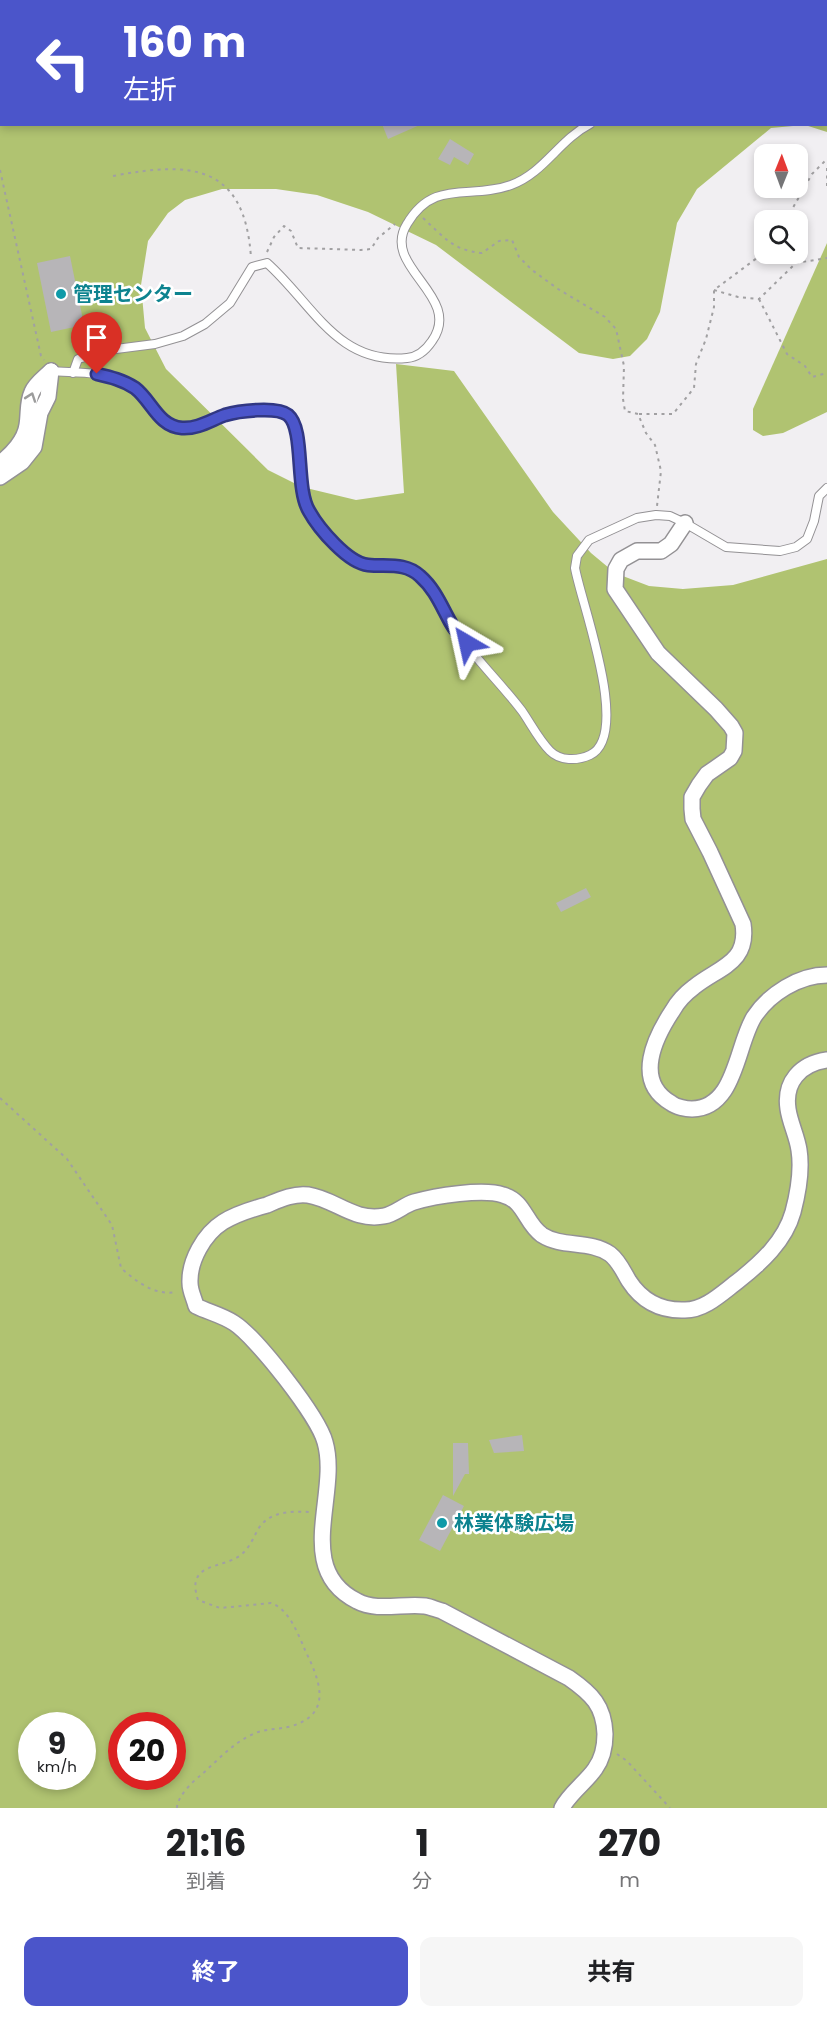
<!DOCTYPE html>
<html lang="ja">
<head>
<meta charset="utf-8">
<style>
	:root { --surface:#fff; --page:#f6f6f6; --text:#202124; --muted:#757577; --accent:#4b55ca }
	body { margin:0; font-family:Poppins,"Noto Sans JP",sans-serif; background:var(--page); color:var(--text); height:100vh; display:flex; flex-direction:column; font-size:22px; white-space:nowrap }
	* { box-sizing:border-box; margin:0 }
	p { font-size:20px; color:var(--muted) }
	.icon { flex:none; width:33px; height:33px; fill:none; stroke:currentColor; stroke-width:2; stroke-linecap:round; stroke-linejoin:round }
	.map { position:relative; height:1808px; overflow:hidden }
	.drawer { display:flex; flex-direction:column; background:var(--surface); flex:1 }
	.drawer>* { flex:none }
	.top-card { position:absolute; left:0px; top:0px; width:828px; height:126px; box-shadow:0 3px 9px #0003; background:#4b55ca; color:#fff; overflow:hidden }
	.needle { width:39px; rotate:1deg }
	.controls { position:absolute; left:754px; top:144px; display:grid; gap:12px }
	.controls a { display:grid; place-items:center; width:54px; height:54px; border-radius:12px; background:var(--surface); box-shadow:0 3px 9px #0003; font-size:30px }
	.speed { position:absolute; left:18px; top:1712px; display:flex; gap:12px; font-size:30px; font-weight:700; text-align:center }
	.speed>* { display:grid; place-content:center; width:78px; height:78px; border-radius:50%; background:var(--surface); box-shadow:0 3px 9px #0003; line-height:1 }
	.speed small { font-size:15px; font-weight:400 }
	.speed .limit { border:9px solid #d22; background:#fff; color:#111 }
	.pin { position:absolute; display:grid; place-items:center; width:51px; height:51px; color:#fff; margin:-62px -26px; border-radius:50% 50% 50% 0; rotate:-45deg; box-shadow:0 0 6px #0007 }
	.pin .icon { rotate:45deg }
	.me { position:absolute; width:66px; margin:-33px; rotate:324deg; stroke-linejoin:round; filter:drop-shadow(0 0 4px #0008) }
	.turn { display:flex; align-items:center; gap:21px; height:126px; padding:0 24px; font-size:27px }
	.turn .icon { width:78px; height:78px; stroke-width:2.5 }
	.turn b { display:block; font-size:42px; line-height:51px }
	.eta { display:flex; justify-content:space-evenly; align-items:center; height:102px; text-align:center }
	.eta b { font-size:36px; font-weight:700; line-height:42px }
	.cta { display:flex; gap:12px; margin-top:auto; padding:12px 24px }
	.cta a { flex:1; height:69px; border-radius:12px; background:var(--accent); color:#fff; font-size:24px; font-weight:700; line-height:69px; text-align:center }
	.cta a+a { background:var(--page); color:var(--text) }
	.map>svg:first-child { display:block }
	.forest { fill:#b0c371; fill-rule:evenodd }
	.building { fill:#b7b5b8 }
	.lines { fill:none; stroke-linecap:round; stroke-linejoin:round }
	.service-casing { stroke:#939194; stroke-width:10 }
	.minor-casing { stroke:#939194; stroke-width:18 }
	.path { stroke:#a1a0a2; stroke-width:2; stroke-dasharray:3 4.5; stroke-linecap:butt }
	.service { stroke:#fff; stroke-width:8 }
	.minor { stroke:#fff; stroke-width:15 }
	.oneway { stroke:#9c9c9c }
	.route-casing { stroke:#313783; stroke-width:15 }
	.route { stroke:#4b55ca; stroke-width:10 }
	.culture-dot { fill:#0f9aa8; stroke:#fff; stroke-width:2 }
	.labels { text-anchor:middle; stroke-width:5; stroke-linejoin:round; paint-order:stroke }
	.culture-label { font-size:20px; font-weight:bold; fill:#0d838f; stroke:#fff; text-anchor:start }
</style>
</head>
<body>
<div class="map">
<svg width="827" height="1808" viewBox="0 0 827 1808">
	<rect width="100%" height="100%" fill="#f1eff2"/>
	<g class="forest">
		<path d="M0 0H827V132L805 125 826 124V2H2V124L804 125 771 128 697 189 677 223 660 312 647 339 630 356 613 359 579 353 436 245 368 212 317 195 276 189H222L185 200 168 213 148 241 141 285 145 328 166 369 268 470 302 487 356 500 404 493 396 364 454 371 553 512 591 553 615 573 649 586 683 589 733 585 827 559V1808H0ZM32 1725H82V1776H32ZM122 1725H172V1776H122Z"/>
		<path d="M827 243V412L783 433 763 436 753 430V409Z"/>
	</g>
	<g class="building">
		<path d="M382 124H422L388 139Z"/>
		<path d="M450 139 474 154 468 165 454 157 450 165 438 159Z"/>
		<path d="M70 256 84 325 51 332 37 263Z"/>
		<path d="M586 888 591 897 561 912 556 903Z"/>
		<path d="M522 1435 524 1451 494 1453 489 1440Z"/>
		<path d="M453 1443H468L469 1474H465L453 1496Z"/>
		<path d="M443 1495 464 1506 440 1551 419 1540Z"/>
	</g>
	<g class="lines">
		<g class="service-casing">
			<g id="service">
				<path d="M802 2 803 0"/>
				<path d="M51 371C73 373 101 371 122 381 146 391 154 423 180 428 197 431 210 420 226 415 239 411 275 407 287 415 307 428 294 490 312 515 320 527 341 554 353 560 365 566 374 564 386 565 409 566 424 577 437 596 443 605 446 616 452 625 472 656 500 682 522 711 531 724 539 740 550 751 560 761 577 761 590 755 632 735 581 603 575 568L577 556 589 540 637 518 656 515 670 516 685 523 726 547 780 551 796 547 807 539 814 521 819 496 827 488"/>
				<path d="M73 373 78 359 116 349 155 344 183 336 205 324 230 303 252 267 267 263C313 304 337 365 407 358 418 357 426 350 432 341 464 296 380 267 407 224 434 178 470 200 511 185 544 173 559 140 590 124"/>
			</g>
		</g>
		<g class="minor-casing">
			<g id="minor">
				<path d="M0 463C12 454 25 440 27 425 29 413 27 403 32 392 35 384 45 377 51 371"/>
				<path d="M0 477 22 462 34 447 40 413 48 397 51 371"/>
				<path d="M685 523 671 544 661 551H637L621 560 616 569 615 589 658 653 716 709 731 726 735 733 734 751 730 758 707 774 699 785 692 797V809L693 819 710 852 743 924C749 963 719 967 694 987 686 993 678 1001 673 1010 655 1037 633 1081 671 1103 676 1107 686 1109 692 1109 736 1108 736 1046 754 1017 769 994 799 975 827 975"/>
				<path d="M562 1808C569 1794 586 1782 595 1769 603 1758 605 1747 605 1734 604 1706 592 1694 569 1678L442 1611C437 1610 431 1607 425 1606 404 1603 377 1612 357 1601 293 1569 340 1494 325 1442 318 1416 256 1337 234 1323 222 1315 208 1312 196 1306 194 1298 190 1291 190 1283 189 1261 204 1234 223 1222 236 1214 252 1209 267 1205 279 1200 294 1193 308 1195 335 1199 354 1222 384 1216 395 1214 404 1205 414 1202 435 1196 483 1188 503 1195 525 1201 525 1223 542 1235 562 1248 590 1240 610 1254 619 1261 623 1271 629 1281 642 1301 661 1311 685 1310 705 1310 722 1293 738 1281 761 1263 785 1241 793 1212 798 1193 802 1169 799 1150 797 1136 790 1123 788 1109 784 1082 800 1064 827 1060"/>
			</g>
		</g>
		<g class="path">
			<path d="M827 168V187"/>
			<path d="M0 170 41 356 44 360"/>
			<path d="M113 176C191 161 245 164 251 258"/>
			<path d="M423 218C444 237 452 250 482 253L499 241 512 240 519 257 532 270 558 289 605 317 616 329 624 366 623 399 625 411 638 414 646 433 655 445 661 471 657 506"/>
			<path d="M786 220 812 174 827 159"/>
			<path d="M267 252 274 237 284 226 291 231 298 248 361 250 371 249 378 238 395 224"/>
			<path d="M780 254 796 263"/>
			<path d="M714 290 738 297 759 299 796 263 827 258"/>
			<path d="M759 299 787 354 805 366 812 377 827 373"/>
			<path d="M639 414H673L694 388 696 364 706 339 714 307V290L765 252"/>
			<path d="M0 1098 67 1159 112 1225 121 1268C136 1281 154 1296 176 1292"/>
			<path d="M617 1754 627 1761 670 1808"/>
			<path d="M177 1808C177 1797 192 1782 201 1775 217 1761 232 1744 251 1735 264 1728 278 1730 292 1726 334 1713 319 1679 305 1650 298 1634 289 1609 271 1603L220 1608 198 1600C185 1561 223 1570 242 1554 249 1548 253 1539 257 1531 268 1511 290 1511 310 1512"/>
		</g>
		<use href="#service" class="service"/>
		<use href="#minor" class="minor"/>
	</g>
	<defs><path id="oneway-chevron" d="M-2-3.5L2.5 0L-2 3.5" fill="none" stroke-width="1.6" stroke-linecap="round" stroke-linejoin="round" transform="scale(1.5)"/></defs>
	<use class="oneway" href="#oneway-chevron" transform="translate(31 397) rotate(-71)"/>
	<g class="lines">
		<g class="route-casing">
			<path id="route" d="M97 374C110 377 123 380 135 388 152 401 158 426 182 428 198 429 211 420 225 415 238 411 277 406 288 415 305 429 295 488 309 511 319 529 348 563 368 565 387 567 405 562 420 576 436 590 442 608 452 625 456 632 462 637 467 643"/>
		</g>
		<use href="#route" class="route"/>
	</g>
	<g class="culture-dot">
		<circle cx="61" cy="294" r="6"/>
		<circle cx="442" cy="1523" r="6"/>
	</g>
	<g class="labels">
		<g class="culture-label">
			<text x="73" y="301">管理センター</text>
			<text x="454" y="1530">林業体験広場</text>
		</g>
	</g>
</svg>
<div class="controls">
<a><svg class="needle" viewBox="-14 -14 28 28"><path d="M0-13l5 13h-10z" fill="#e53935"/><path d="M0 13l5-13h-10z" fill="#757577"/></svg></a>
<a><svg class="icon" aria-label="search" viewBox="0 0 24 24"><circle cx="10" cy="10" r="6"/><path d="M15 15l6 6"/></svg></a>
</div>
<div class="speed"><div>9<small>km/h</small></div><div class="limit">20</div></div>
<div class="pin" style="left:97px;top:374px;background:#d93025"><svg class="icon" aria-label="arrive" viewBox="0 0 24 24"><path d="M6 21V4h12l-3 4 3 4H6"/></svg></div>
<svg class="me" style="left:467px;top:643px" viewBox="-20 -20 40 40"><path d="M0-17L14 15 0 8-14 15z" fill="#4b55ca" stroke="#fff" stroke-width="4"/></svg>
<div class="top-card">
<div class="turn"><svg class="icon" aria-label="left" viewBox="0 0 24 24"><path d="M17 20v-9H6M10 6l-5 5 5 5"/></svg><div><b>160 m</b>左折</div></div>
</div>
</div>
<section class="drawer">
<div class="eta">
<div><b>21:16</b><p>到着</p></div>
<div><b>1</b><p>分</p></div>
<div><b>270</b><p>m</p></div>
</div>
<div class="cta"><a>終了</a><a>共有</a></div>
</section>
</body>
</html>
